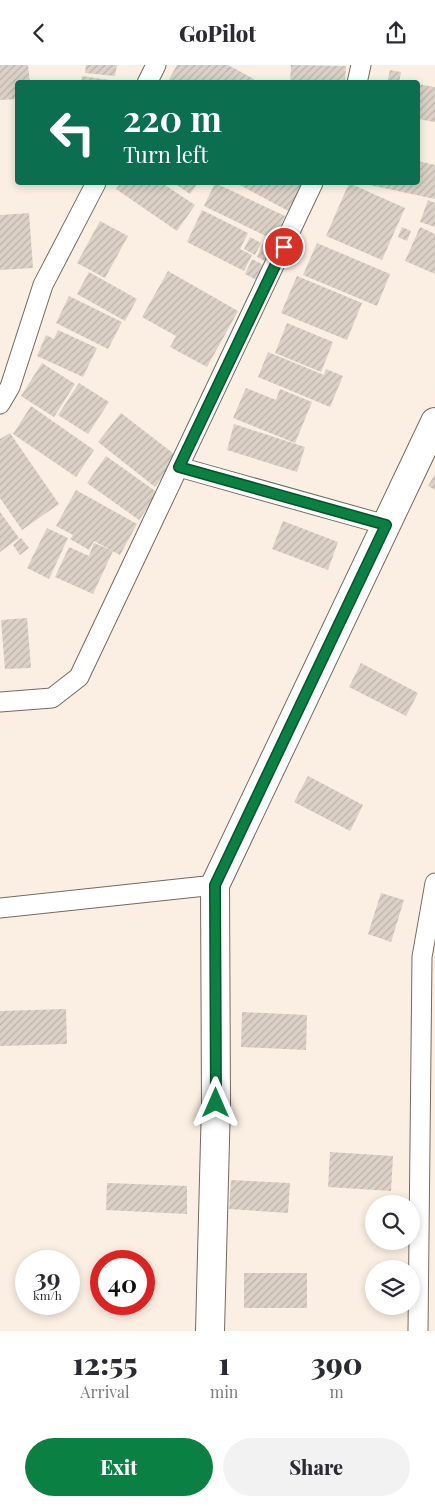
<!DOCTYPE html>
<html lang="en">
<head>
<meta charset="utf-8">
<style>
	:root { --surface:#fff; --page:#f2f2f3; --text:#2b2b33; --muted:#7c7c81; --accent:#0b8043 }
	body { margin:0; font-family:"Playfair Display",serif; background:var(--page); color:var(--text); height:100vh; display:flex; flex-direction:column; font-size:19px; white-space:nowrap }
	* { box-sizing:border-box; margin:0 }
	p { font-size:16px; color:var(--muted) }
	.icon { flex:none; width:28px; height:28px; fill:none; stroke:currentColor; stroke-width:2; stroke-linecap:round; stroke-linejoin:round }
	.map { position:relative; height:1266px; overflow:hidden }
	.details { display:flex; flex-direction:column; background:var(--surface); flex:1 }
	.details>* { flex:none }
	.banner { position:absolute; left:15px; top:15px; width:405px; height:105px; border-radius:5px; box-shadow:0 2px 8px #0003; background:#0b6e4f; color:#fff; overflow:hidden }
	.controls { position:absolute; left:365px; top:1130px; display:grid; gap:10px }
	.controls a { display:grid; place-items:center; width:55px; height:55px; border-radius:50%; background:var(--surface); box-shadow:0 2px 8px #0003; font-size:25px }
	.speed { position:absolute; left:15px; top:1185px; display:flex; gap:10px; font-size:25px; font-weight:700; text-align:center }
	.speed>* { display:grid; place-content:center; width:65px; height:65px; border-radius:50%; background:var(--surface); box-shadow:0 2px 8px #0003; line-height:1 }
	.speed small { font-size:12px; font-weight:400 }
	.speed .limit { border:8px solid #d22; background:#fff; color:#111 }
	.pin { position:absolute; display:grid; place-items:center; width:42px; height:42px; color:#fff; margin:-21px; border:2px solid #fff; border-radius:50%; box-shadow:0 1px 5px #0007 }
	.me { position:absolute; width:55px; margin:-28px; rotate:0deg; stroke-linejoin:round; filter:drop-shadow(0 0 4px #0008) }
	.turn { display:flex; align-items:center; gap:18px; height:105px; padding:0 25px; font-size:22px }
	.turn .icon { width:65px; height:65px; stroke-width:2.5 }
	.turn b { display:block; font-size:35px; line-height:42px }
	.eta { display:flex; justify-content:space-evenly; align-items:center; height:85px; text-align:center }
	.eta b { font-size:30px; font-weight:800; line-height:35px }
	.action { display:flex; gap:10px; margin-top:auto; padding:10px 25px }
	.action a { flex:1; height:58px; border-radius:30px; background:var(--accent); color:#fff; font-size:20px; font-weight:800; line-height:58px; text-align:center }
	.action a+a { background:var(--page); color:var(--text) }
	header { display:flex; justify-content:space-between; align-items:center; height:65px; padding:0 25px; background:var(--surface); font-size:22px; font-weight:800 }
	.map>svg:first-child { display:block }
	.building { fill:url(#building-hatch) }
	.lines { fill:none; stroke-linecap:round; stroke-linejoin:round }
	.street-casing { stroke:#746a60; stroke-width:21 }
	.secondary-casing { stroke:#746a60; stroke-width:30 }
	.street { stroke:#fff; stroke-width:19 }
	.secondary { stroke:#fff; stroke-width:28 }
	.route-casing { stroke:#07532c; stroke-width:12 }
	.route { stroke:#0b8043; stroke-width:9 }
</style>
</head>
<body>
<header><svg class="icon" aria-label="back" viewBox="0 0 24 24"><path d="M15 5l-7 7 7 7"/></svg>GoPilot<svg class="icon" aria-label="share" viewBox="0 0 24 24"><path d="M12 15V3M7 8l5-5 5 5M5 13v7h14v-7"/></svg></header>
<div class="map">
<svg width="435" height="1266" viewBox="0 0 435 1266">
	<defs>
		<pattern id="building-hatch" width="6" height="6" patternUnits="userSpaceOnUse" patternTransform="scale(1.25)"><rect width="6" height="6" fill="#dcd1c6"/><path d="M-1 1l2-2M0 6l6-6M5 7l2-2" fill="none" stroke="#bdb3aa"/></pattern>
	</defs>
	<rect width="100%" height="100%" fill="#fbefe3"/>
	<g class="building">
		<path d="M0 0H28L30 18H18V34L0 35Z"/>
		<path d="M86 0H117L115 11 85 8Z"/>
		<path d="M177 0H228L254 14 253 18H167Z"/>
		<path d="M291 0 346 1 345 18H290Z"/>
		<path d="M390 5 401 7 399 18H387Z"/>
		<path d="M82 11 116 16V18H81Z"/>
		<path d="M418 19 435 22V57L418 54Z"/>
		<path d="M418 96 435 100V134L365 119V118H418Z"/>
		<path d="M121 118H162L195 140 177 166 116 124Z"/>
		<path d="M174 118H198L190 129Z"/>
		<path d="M215 118 285 151 274 175 204 141Z"/>
		<path d="M236 118H299L306 122 292 148Z"/>
		<path d="M349 118 405 143 382 195 326 171Z"/>
		<path d="M428 135 435 138V162L420 157Z"/>
		<path d="M202 145 248 168 240 184 252 190 244 206 187 177Z"/>
		<path d="M29 148 33 203 0 205V150Z"/>
		<path d="M100 156 128 171 105 213 77 198Z"/>
		<path d="M402 162 411 166 407 176 398 172Z"/>
		<path d="M420 162 435 169V209L405 196Z"/>
		<path d="M250 172 261 178 255 190 244 184Z"/>
		<path d="M263 178 278 186 271 199 257 192Z"/>
		<path d="M317 178 390 209 377 241 303 210Z"/>
		<path d="M252 194 269 203 262 218 245 209Z"/>
		<path d="M168 206 238 246 207 302 170 282 176 271 142 252Z"/>
		<path d="M89 207 137 234 125 256 77 229Z"/>
		<path d="M297 211 362 238 347 275 281 248Z"/>
		<path d="M69 231 122 257 108 284 56 258Z"/>
		<path d="M287 258 333 277 321 307 275 288Z"/>
		<path d="M58 265 97 283 83 312 37 291 46 270 54 274Z"/>
		<path d="M268 287 324 310 326 304 343 311 330 342 258 312Z"/>
		<path d="M42 298 75 319 54 352 21 331Z"/>
		<path d="M79 318 109 337 88 369 58 350Z"/>
		<path d="M246 323 276 335 280 324 312 337 295 378 233 353Z"/>
		<path d="M31 341 94 385 76 412 13 369Z"/>
		<path d="M121 348 178 392 155 422 98 377Z"/>
		<path d="M234 359 305 382 297 407 227 385Z"/>
		<path d="M10 368 59 439 22 465 0 433V374Z"/>
		<path d="M106 391 158 428 139 455 87 418Z"/>
		<path d="M435 409V425L428 421Z"/>
		<path d="M76 425 137 459 120 490 94 476 89 485 70 474 73 470 56 461Z"/>
		<path d="M0 447 19 473 0 487Z"/>
		<path d="M283 456 338 477 328 505 272 484Z"/>
		<path d="M47 463 68 473 49 514 27 503Z"/>
		<path d="M21 473 29 483 20 490 13 480Z"/>
		<path d="M94 478 113 486 93 529 55 512 69 482 89 491Z"/>
		<path d="M27 553 31 603 5 604 1 555Z"/>
		<path d="M361 598 418 628 406 651 349 622Z"/>
		<path d="M308 711 363 740 350 766 294 737Z"/>
		<path d="M381 828 404 835 391 877 368 869Z"/>
		<path d="M66 944 67 979 0 981V946Z"/>
		<path d="M242 947 307 950 306 985 241 982Z"/>
		<path d="M330 1087 393 1091 391 1126 328 1122Z"/>
		<path d="M231 1115 290 1118 288 1148 229 1144Z"/>
		<path d="M107 1118 187 1121V1149L106 1145Z"/>
		<rect x="244" y="1208" width="63" height="35"/>
	</g>
	<g class="lines">
		<g class="street-casing">
			<g id="street">
				<path d="M147 18 156 0"/>
				<path d="M357 18 361 0"/>
				<path d="M0 339 10 322 43 220 96 118"/>
				<path d="M179 402 386 460"/>
				<path d="M0 637 52 633 79 612 313 118"/>
				<path d="M0 843 215 820"/>
				<path d="M418 1266 422 892 435 818"/>
			</g>
		</g>
		<g class="secondary-casing">
			<path id="secondary" d="M210 1266 216 1038 215 820 435 357"/>
		</g>
		<use href="#street" class="street"/>
		<use href="#secondary" class="secondary"/>
	</g>
	<g class="lines">
		<g class="route-casing">
			<path id="route" d="M216 1038 215 820 386 460 179 402 284 182"/>
		</g>
		<use href="#route" class="route"/>
	</g>
</svg>
<div class="controls">
<a><svg class="icon" aria-label="search" viewBox="0 0 24 24"><circle cx="10" cy="10" r="6"/><path d="M15 15l6 6"/></svg></a>
<a><svg class="icon" aria-label="layers" viewBox="0 0 24 24"><path d="M12 4l9 5-9 5-9-5zM3 14l9 5 9-5"/></svg></a>
</div>
<div class="speed"><div>39<small>km/h</small></div><div class="limit">40</div></div>
<div class="pin" style="left:284px;top:182px;background:#d93025"><svg class="icon" aria-label="arrive" viewBox="0 0 24 24"><path d="M6 21V4h12l-3 4 3 4H6"/></svg></div>
<svg class="me" style="left:216px;top:1038px" viewBox="-20 -20 40 40"><path d="M0-17L14 15 0 8-14 15z" fill="#0b8043" stroke="#fff" stroke-width="4"/></svg>
<div class="banner">
<div class="turn"><svg class="icon" aria-label="left" viewBox="0 0 24 24"><path d="M17 20v-9H6M10 6l-5 5 5 5"/></svg><div><b>220 m</b>Turn left</div></div>
</div>
</div>
<section class="details">
<div class="eta">
<div><b>12:55</b><p>Arrival</p></div>
<div><b>1</b><p>min</p></div>
<div><b>390</b><p>m</p></div>
</div>
<div class="action"><a>Exit</a><a>Share</a></div>
</section>
</body>
</html>
